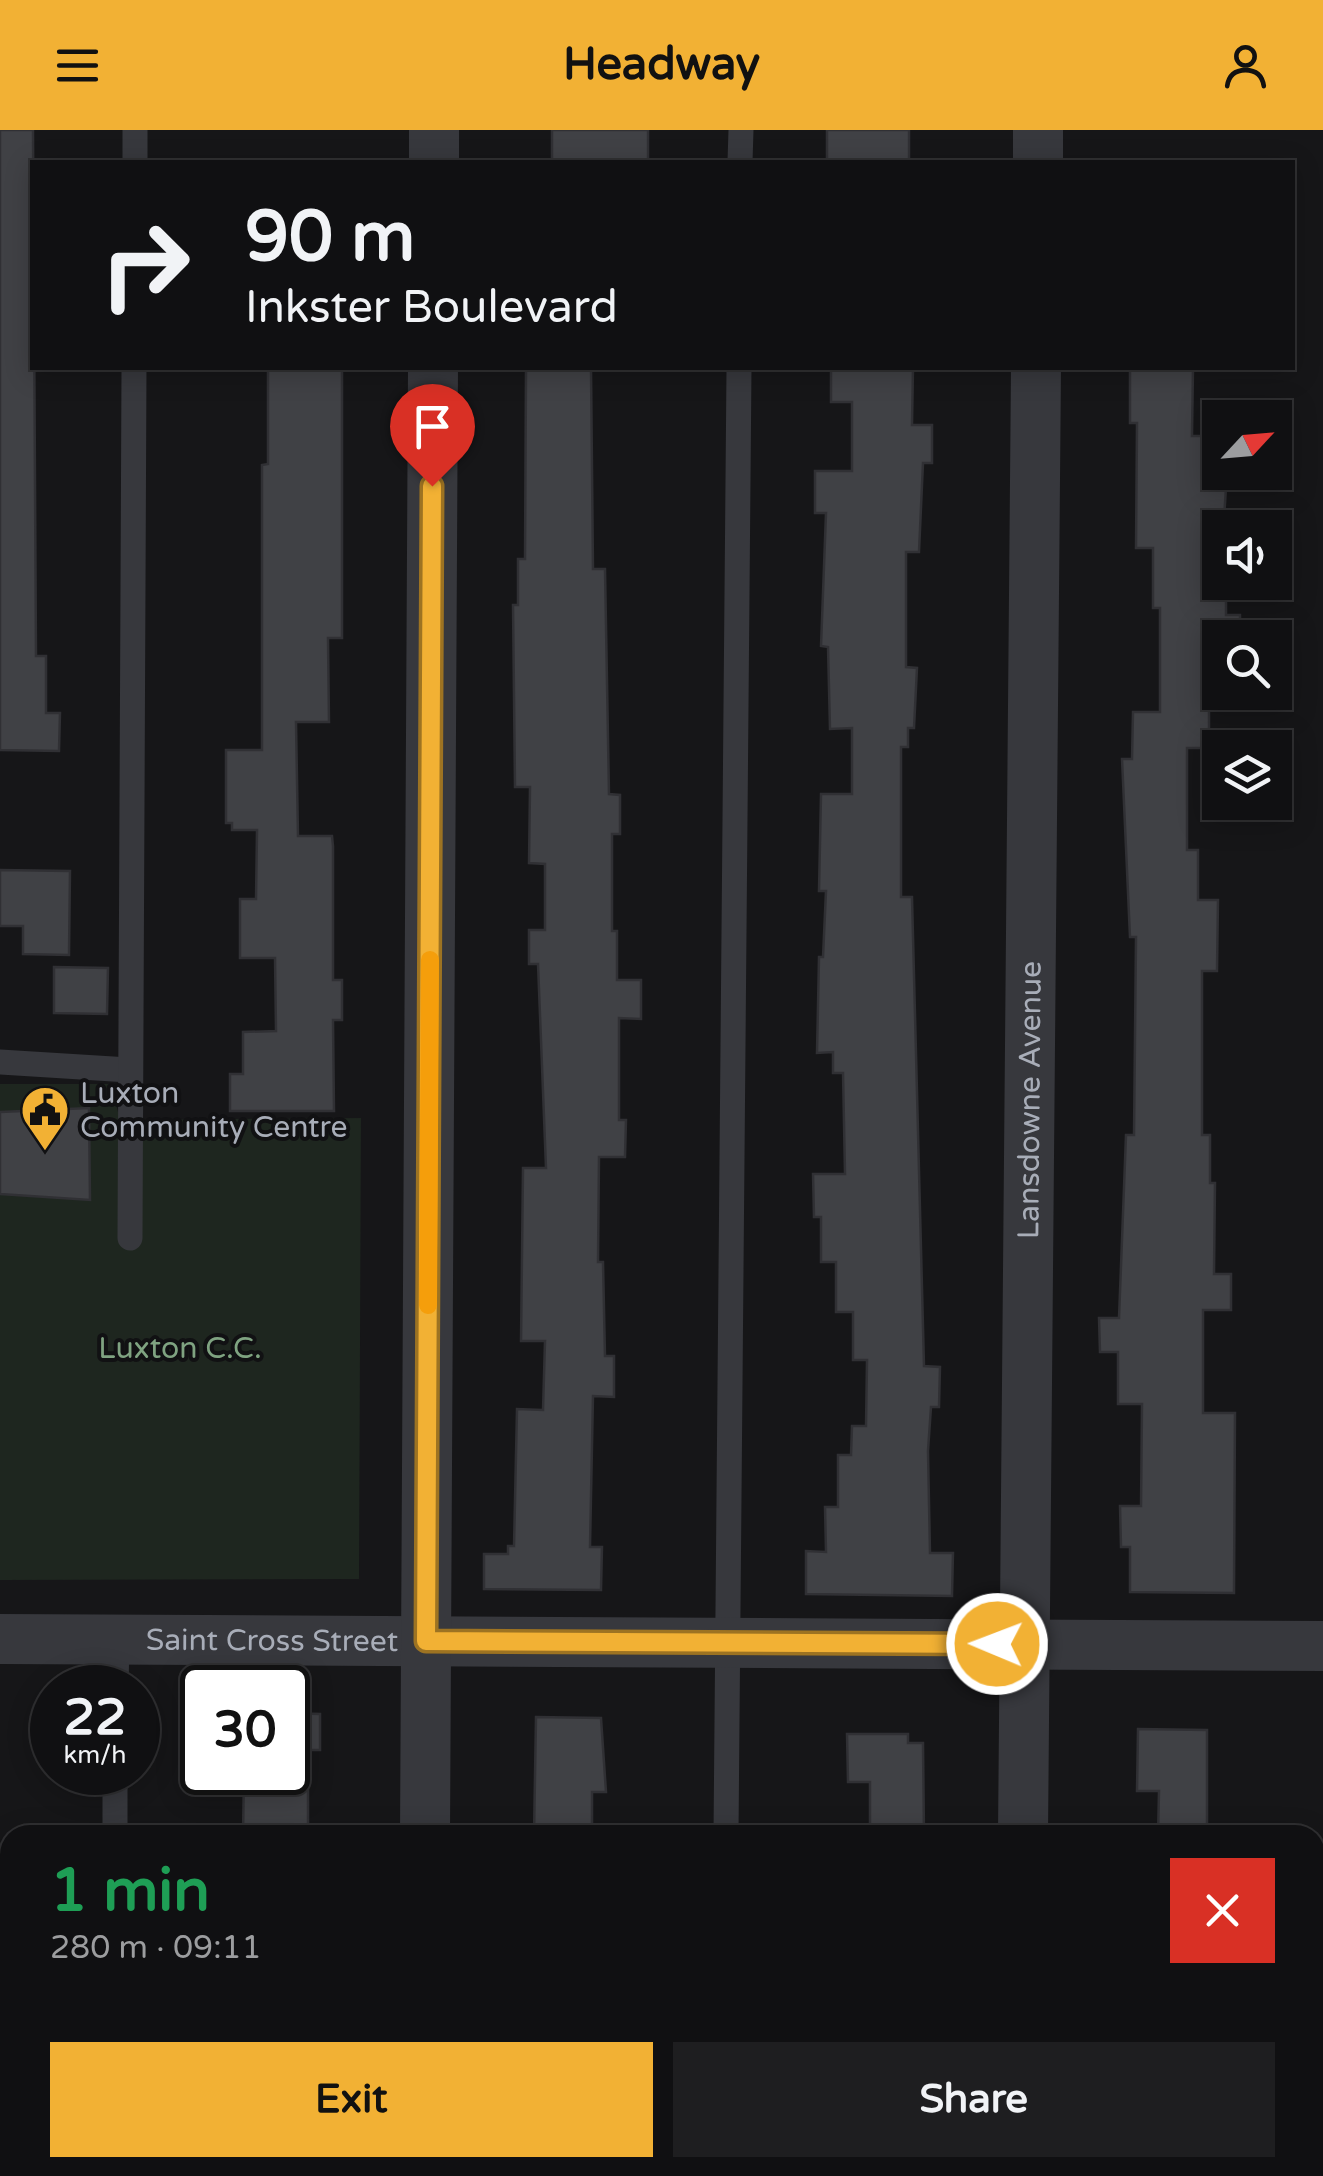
<!DOCTYPE html>
<html lang="en">
<head>
<meta charset="utf-8">
<style>
	:root { --surface:#101012; --page:#1e1e20; --text:#f1f3f6; --muted:#9c9d9f; --line:#303032; --accent:#f2b134 }
	body { margin:0; font-family:"Varela Round",sans-serif; background:var(--page); color:var(--text); height:100vh; display:flex; flex-direction:column; font-size:38px; white-space:nowrap }
	* { box-sizing:border-box; margin:0 }
	p { font-size:32px; color:var(--muted) }
	.icon { flex:none; width:55px; height:55px; fill:none; stroke:currentColor; stroke-width:2; stroke-linecap:round; stroke-linejoin:round }
	.map { position:relative; flex:1; overflow:hidden }
	.sheet { position:absolute; left:0px; top:1695px; width:1325px; height:352px; display:flex; flex-direction:column; background:var(--surface); border-radius:30px 30px 0 0; box-shadow:0 5px 25px #0003,0 0 0 2px var(--line) }
	.sheet>* { flex:none }
	.guide { position:absolute; left:30px; top:30px; width:1265px; height:210px; border-radius:0px; box-shadow:0 5px 25px #0003,0 0 0 2px var(--line); background:#101012; color:var(--text); overflow:hidden }
	.needle { width:65px; rotate:64deg }
	.fabs { position:absolute; left:1202px; top:270px; display:grid; gap:20px }
	.fabs a { display:grid; place-items:center; width:90px; height:90px; border-radius:0px; background:var(--surface); box-shadow:0 5px 25px #0003,0 0 0 2px var(--line); font-size:50px }
	.speed { position:absolute; left:30px; top:1535px; display:flex; gap:20px; font-size:50px; font-weight:700; text-align:center }
	.speed>* { display:grid; place-content:center; width:130px; height:130px; border-radius:50%; background:var(--surface); box-shadow:0 5px 25px #0003,0 0 0 2px var(--line); line-height:1 }
	.speed small { font-size:25px; font-weight:400 }
	.speed .limit { border:5px solid #111; border-radius:15px; background:#fff; color:#111 }
	.pin { position:absolute; display:grid; place-items:center; width:85px; height:85px; color:#fff; margin:-102px -42px; border-radius:50% 50% 50% 0; rotate:-45deg; box-shadow:0 0 10px #0007 }
	.pin .icon { rotate:45deg }
	.me { position:absolute; width:110px; margin:-55px; rotate:271deg; stroke-linejoin:round; filter:drop-shadow(0 0 8px #0008) }
	.turn { display:flex; align-items:center; gap:35px; height:210px; padding:0 50px; font-size:45px }
	.turn .icon { width:130px; height:130px; stroke-width:2.5 }
	.turn b { display:block; font-size:70px; line-height:85px }
	.round { display:grid; place-items:center; flex:none; width:105px; height:105px; border-radius:0px; background:var(--page) }
	.overview { display:flex; align-items:center; justify-content:space-between; height:170px; padding:0 50px }
	h1 { font-size:60px; font-weight:700; line-height:75px; color:#1e9e55 }
	.primary-button { display:flex; gap:20px; margin-top:auto; padding:20px 50px }
	.primary-button a { flex:1; height:115px; border-radius:0px; background:var(--accent); color:#111; font-size:40px; font-weight:700; line-height:115px; text-align:center }
	.primary-button a+a { background:var(--page); color:var(--text) }
	header { display:flex; justify-content:space-between; align-items:center; height:130px; padding:0 50px; background:var(--accent); color:#111; font-size:45px; font-weight:700 }
	.map>svg:first-child { display:block }
	.green { fill:#1e261f }
	.building { fill:#404145; stroke:#303034; stroke-width:2.5 }
	.lines { fill:none; stroke-linecap:round; stroke-linejoin:round }
	.lane { stroke:#37383d; stroke-width:25 }
	.street { stroke:#37383d; stroke-width:50 }
	.route-casing { stroke:#9d7322; stroke-width:25 }
	.route { stroke:#f2b134; stroke-width:18 }
	.slow { stroke:#f59e0b; stroke-width:18 }
	.labels { text-anchor:middle; stroke-width:8; stroke-linejoin:round; paint-order:stroke }
	.poi-label { font-size:30px; fill:#a8adb8; stroke:#111113; text-anchor:start }
	.street-label { font-size:30px; fill:#a8adb8; stroke:#111113 }
	.park-label { font-size:30px; fill:#7fa381; stroke:#111113 }
</style>
</head>
<body>
<header><svg class="icon" aria-label="menu" viewBox="0 0 24 24"><path d="M4 6h16M4 12h16M4 18h16"/></svg>Headway<svg class="icon" aria-label="person" viewBox="0 0 24 24"><circle cx="12" cy="8" r="4"/><path d="M4 21q1-7 8-7t8 7"/></svg></header>
<div class="map">
<svg width="1323" height="2046" viewBox="0 0 1323 2046">
	<rect width="100%" height="100%" fill="#161618"/>
	<path class="green" d="M0 954H111L120 990 361 988 359 1449 0 1450Z"/>
	<g class="building">
		<path d="M0 0H33L36 526H46V583H60L59 621 0 620Z"/>
		<rect x="552" y="0" width="96" height="32"/>
		<rect x="827" y="0" width="82" height="32"/>
		<path d="M268 238H342V508H328L329 592H296L298 706H332L333 716V850H342V890H333L334 981H230V944H243V902L276 901 275 828H240V769H256L257 700H232V693H226V620H262V335L268 334Z"/>
		<path d="M526 238H591L593 439H605L609 664 620 665V704H612V801H617V850H641V889L619 888V990H626L625 1027H599L598 1132H603L605 1226H614V1267L593 1266 590 1417H602L601 1460 484 1459V1424H508V1416H514L517 1279 543 1280 545 1211H521L523 1038H546L538 834H529V800H545V734L529 733 530 657H515L513 475H518V429H525Z"/>
		<path d="M831 238H913L912 295H932V333H923L919 422H906V537L917 538 914 598H908V617H901V767H912L924 1236 940 1237 939 1277H931L928 1321 930 1423H953L952 1466 806 1464V1421L826 1422 825 1377H838V1325H851L852 1296H866L867 1230H853V1182H836V1132H821V1087H814L813 1044H845L843 943H833V922L817 923 819 827H823L826 761H819L821 664H852V598L830 599 828 517 821 516 826 383H815V341H852V272H831Z"/>
		<path d="M1130 238H1193L1192 306H1220V342H1227L1220 452H1226V485H1240V508H1220V562H1275L1276 531 1277 575H1209V618H1187V720H1198V770H1218L1217 841H1202V1005H1210V1053H1215L1214 1144H1231V1180H1203V1283H1235L1234 1463 1130 1462V1417H1121L1120 1376H1141L1142 1274H1118V1222H1100L1099 1188H1119L1126 1005H1134L1136 807H1130L1122 629H1132L1133 582H1160V478H1153V418H1136L1137 293H1130Z"/>
		<path d="M0 740 70 741 69 825 23 824V796H0Z"/>
		<path d="M54 837 108 838 107 884 54 883Z"/>
		<path d="M89 978 90 1070 0 1064V982Z"/>
		<path d="M288 1583 320 1584V1620H288Z"/>
		<path d="M536 1587 601 1588 606 1662H592V1704L534 1705Z"/>
		<path d="M1138 1599 1207 1600V1705H1158L1159 1661H1137Z"/>
		<path d="M847 1604H908V1613H923L924 1705H870V1652H848Z"/>
		<path d="M244 1642H308V1705H243Z"/>
	</g>
	<g class="lines">
		<g class="lane">
			<path d="M135 32V0"/>
			<path d="M740 32 741 0"/>
			<path d="M0 932 129 940"/>
			<path d="M130 1108 134 238"/>
			<path d="M116 1558 117 1509"/>
			<path d="M115 1705V1642"/>
			<path d="M726 1705 739 238"/>
			<path d="M113 2046V2038"/>
			<path d="M721 2046V2038"/>
		</g>
		<g class="street">
			<path d="M434 32V0"/>
			<path d="M1038 32V0"/>
			<path id="s1" d="M0 1509 1323 1516"/>
			<path d="M425 1705 433 238"/>
			<path id="s2" d="M1023 1705 1036 238"/>
			<path d="M423 2046V2038"/>
			<path d="M1020 2046V2038"/>
		</g>
	</g>
	<g class="lines">
		<g class="route-casing">
			<path id="route" d="M432 356 426 1511 997 1514"/>
		</g>
		<use href="#route" class="route"/>
		<path class="slow" d="M428 1175 430 830"/>
	</g>
	<defs>
		<g id="civic-pin" transform="scale(2.5)"><path d="M0 17L-7.5 6A9.5 9.5 0 1 1 7.5 6Z" fill="#f2b134" stroke="#111113"/><path d="M-.6-6.5H3V-4.5H.6V-3L4-1V1h2V6H-6V1h2V-1L-.6-3ZM-1.2 2.5V6h2.4V2.5Z" fill="#111"/></g>
	</defs>
	<g fill-rule="evenodd">
		<use href="#civic-pin" x="45" y="980"/>
	</g>
	<g class="labels">
		<g class="poi-label">
			<text x="80" y="973">Luxton<tspan x="80" dy="34">Community Centre</tspan></text>
		</g>
		<g class="street-label">
			<text dy="10" stroke="none"><textPath href="#s2" startOffset="735">Lansdowne Avenue</textPath></text>
			<text dy="10" stroke="none"><textPath href="#s1" startOffset="272">Saint Cross Street</textPath></text>
		</g>
		<g class="park-label">
			<text x="180" y="1228">Luxton C.C.</text>
		</g>
	</g>
</svg>
<div class="fabs">
<a><svg class="needle" viewBox="-14 -14 28 28"><path d="M0-13l5 13h-10z" fill="#e53935"/><path d="M0 13l5-13h-10z" fill="#9c9d9f"/></svg></a>
<a><svg class="icon" aria-label="sound" viewBox="0 0 24 24"><path d="M4 9h4l5-4v14l-5-4H4zM17 9q2 3 0 6"/></svg></a>
<a><svg class="icon" aria-label="search" viewBox="0 0 24 24"><circle cx="10" cy="10" r="6"/><path d="M15 15l6 6"/></svg></a>
<a><svg class="icon" aria-label="layers" viewBox="0 0 24 24"><path d="M12 4l9 5-9 5-9-5zM3 14l9 5 9-5"/></svg></a>
</div>
<div class="speed"><div>22<small>km/h</small></div><div class="limit">30</div></div>
<div class="pin" style="left:432px;top:356px;background:#d93025"><svg class="icon" aria-label="arrive" viewBox="0 0 24 24"><path d="M6 21V4h12l-3 4 3 4H6"/></svg></div>
<svg class="me" style="left:997px;top:1514px" viewBox="-20 -20 40 40"><circle r="17" fill="#f2b134" stroke="#fff" stroke-width="3"/><path d="M0-11L8 9 0 5-8 9z" fill="#fff"/></svg>
<div class="guide">
<div class="turn"><svg class="icon" aria-label="right" viewBox="0 0 24 24"><path d="M7 20v-9h11M14 6l5 5-5 5"/></svg><div><b>90 m</b>Inkster Boulevard</div></div>
</div>
<section class="sheet">
<div class="overview"><div><h1>1 min</h1><p>280 m · 09:11</p></div><a class="round" style="background:#d93025;color:#fff"><svg class="icon" aria-label="close" viewBox="0 0 24 24"><path d="M6 6l12 12M18 6L6 18"/></svg></a></div>
<div class="primary-button"><a>Exit</a><a>Share</a></div>
</section>
</div>
</body>
</html>
